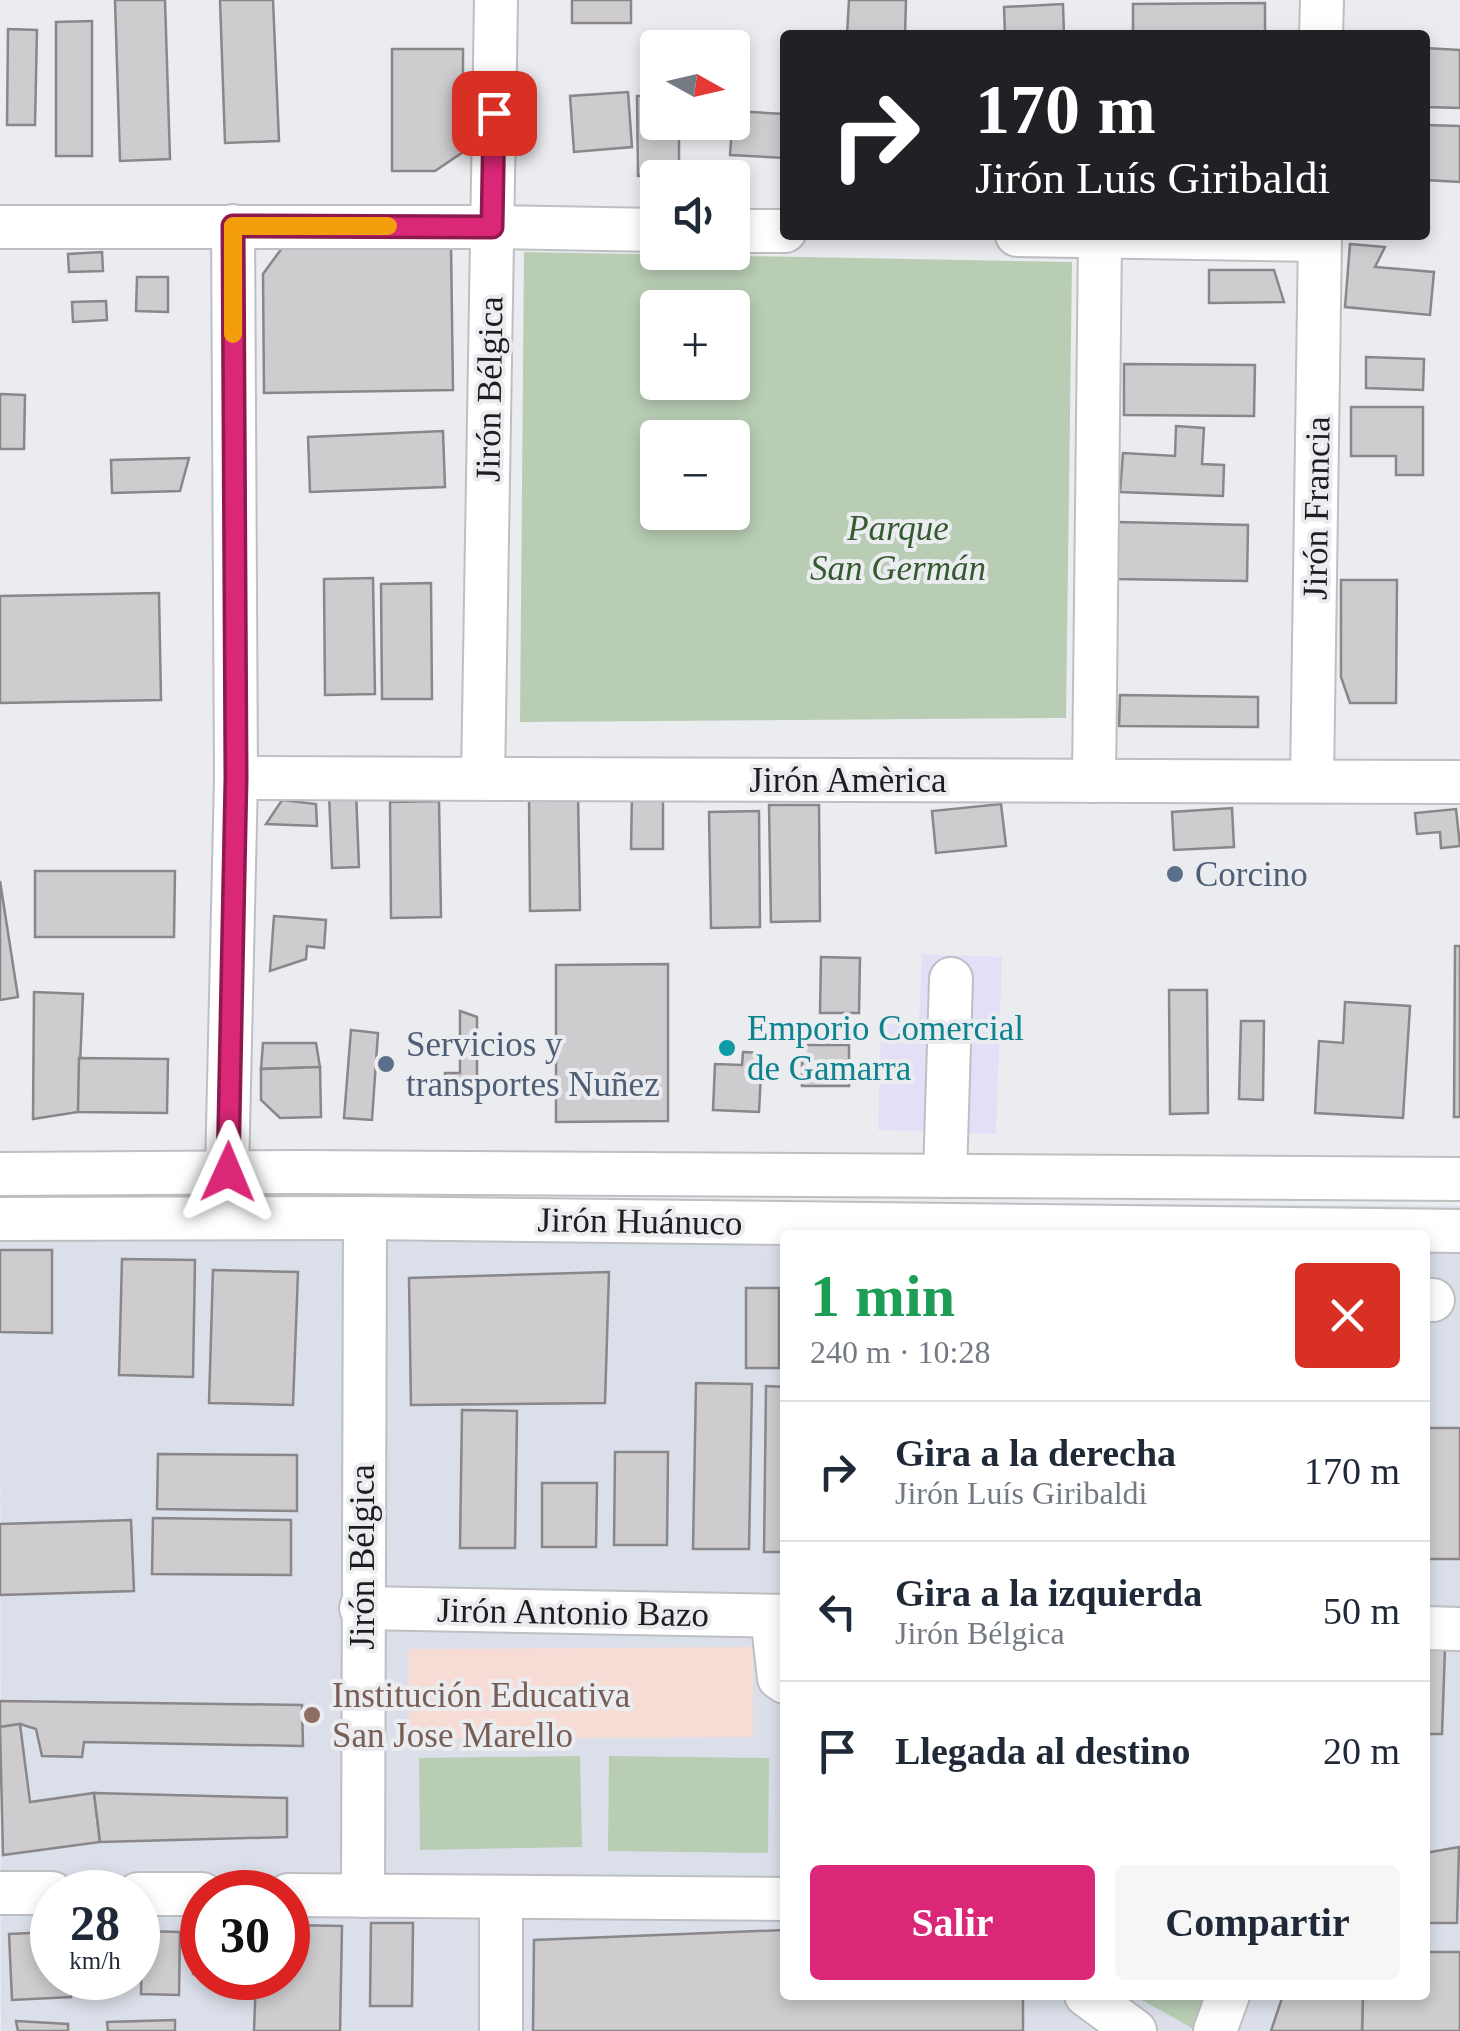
<!DOCTYPE html>
<html lang="es">
<head>
<meta charset="utf-8">
<style>
	:root { --surface:#fff; --page:#f6f6f7; --text:#1f2937; --muted:#747a83; --line:#e0e1e3; --accent:#db2777 }
	body { margin:0; font-family:Georgia,serif; background:var(--page); color:var(--text); height:100vh; display:flex; flex-direction:column; font-size:38px; white-space:nowrap }
	* { box-sizing:border-box; margin:0 }
	p { font-size:32px; color:var(--muted) }
	.icon { flex:none; width:55px; height:55px; fill:none; stroke:currentColor; stroke-width:2; stroke-linecap:round; stroke-linejoin:round }
	.map { position:relative; flex:1; overflow:hidden }
	.details { position:absolute; left:780px; top:1230px; width:650px; height:770px; display:flex; flex-direction:column; background:var(--surface); border-radius:10px; box-shadow:0 5px 15px #0003 }
	.details>* { flex:none }
	.banner { position:absolute; left:780px; top:30px; width:650px; height:210px; border-radius:10px; box-shadow:0 5px 15px #0003; background:#202124; color:#fff; overflow:hidden }
	.needle { width:65px; rotate:98deg }
	.tools { position:absolute; left:640px; top:30px; display:grid; gap:20px }
	.tools a { display:grid; place-items:center; width:110px; height:110px; border-radius:10px; background:var(--surface); box-shadow:0 5px 15px #0003; font-size:50px }
	.speed { position:absolute; left:30px; top:1870px; display:flex; gap:20px; font-size:50px; font-weight:700; text-align:center }
	.speed>* { display:grid; place-content:center; width:130px; height:130px; border-radius:50%; background:var(--surface); box-shadow:0 5px 15px #0003; line-height:1 }
	.speed small { font-size:25px; font-weight:400 }
	.speed .limit { border:15px solid #d22; background:#fff; color:#111 }
	.pin { position:absolute; display:grid; place-items:center; width:85px; height:85px; color:#fff; margin:-42px; border-radius:20px; box-shadow:0 5px 15px #0006 }
	.me { position:absolute; width:110px; margin:-55px; rotate:1deg; stroke-linejoin:round; filter:drop-shadow(0 0 8px #0008) }
	.turn { display:flex; align-items:center; gap:35px; height:210px; padding:0 30px; font-size:45px }
	.turn .icon { width:130px; height:130px; stroke-width:2.5 }
	.turn b { display:block; font-size:70px; line-height:85px }
	.round { display:grid; place-items:center; flex:none; width:105px; height:105px; border-radius:10px; background:var(--page) }
	.headline { display:flex; align-items:center; justify-content:space-between; height:170px; padding:0 30px }
	h1 { font-size:60px; font-weight:600; line-height:75px; color:#1e9e55 }
	.cta { display:flex; gap:20px; margin-top:auto; padding:20px 30px }
	.cta a { flex:1; height:115px; border-radius:10px; background:var(--accent); color:#fff; font-size:40px; font-weight:600; line-height:115px; text-align:center }
	.cta a+a { background:var(--page); color:var(--text) }
	ul { padding:0; list-style:none }
	li { display:flex; align-items:center; gap:30px; height:140px; padding:0 30px; border-top:2px solid var(--line) }
	li div { flex:1 }
	li b { display:block; font-size:38px }
	li em { font-style:normal }
	.map>svg:first-child { display:block }
	.built { fill:#dadfe9; fill-rule:evenodd }
	.industrial { fill:#e2dff6 }
	.medical { fill:#f6dcd5 }
	.green { fill:#b9cdb5; fill-rule:evenodd }
	.building { fill:#cfcccf; stroke:#898789; stroke-width:2.5 }
	.lines { fill:none; stroke-linecap:round; stroke-linejoin:round }
	.minor-casing { stroke:#bebfc2; stroke-width:46 }
	.minor { stroke:#fff; stroke-width:42 }
	.route-casing { stroke:#8e194d; stroke-width:25 }
	.route { stroke:#db2777; stroke-width:18 }
	.slow { stroke:#f59e0b; stroke-width:18 }
	.service-dot { fill:#5c6f8a; stroke:#ebecf0; stroke-width:4 }
	.culture-dot { fill:#0f9aa8; stroke:#ebecf0; stroke-width:4 }
	.education-dot { fill:#8d6e63; stroke:#ebecf0; stroke-width:4 }
	.labels { text-anchor:middle; stroke-width:8; stroke-linejoin:round; paint-order:stroke }
	.street-label { font-size:35px; fill:#1d1d1e; stroke:#ebecf0 }
	.park-label { font-size:35px; font-style:italic; fill:#375b30; stroke:#ebecf0 }
	.service-label { font-size:35px; fill:#4e5e75; stroke:#ebecf0; text-anchor:start }
	.culture-label { font-size:35px; fill:#0d838f; stroke:#ebecf0; text-anchor:start }
	.education-label { font-size:35px; fill:#785e54; stroke:#ebecf0; text-anchor:start }
</style>
</head>
<body>
<div class="map">
<svg width="1460" height="2031" viewBox="0 0 1460 2031">
	<rect width="100%" height="100%" fill="#ebecf0"/>
	<path class="built" d="M0 1198 1460 1206V2031H1ZM785 1235H1425V1995H785ZM52 1892H138V1978H52ZM202 1892H288V1978H202Z"/>
	<path class="industrial" d="M922 954 1002 957 996 1134 878 1130 881 1024 919 1025Z"/>
	<path class="medical" d="M753 1647V1737L409 1739 408 1649Z"/>
	<g class="green">
		<path d="M524 252 1072 262 1066 718 520 722ZM658 308H732V382H658ZM658 438H732V512H658Z"/>
		<path d="M580 1756 582 1847 420 1850 419 1758Z"/>
		<path d="M609 1756 769 1758 768 1853 608 1851Z"/>
		<path d="M1133 1995H1215L1203 2025 1192 2028Z"/>
	</g>
	<g class="building">
		<path d="M115 0H165L170 159 120 161Z"/>
		<path d="M220 0H273L279 141 225 143Z"/>
		<rect x="572" y="0" width="59" height="23"/>
		<path d="M849 0H906L905 35H847Z"/>
		<path d="M1265 3V35H1133V4Z"/>
		<path d="M1063 4 1064 35H1005L1004 7Z"/>
		<path d="M92 21V156H56V22Z"/>
		<path d="M8 29 37 30 35 125H7Z"/>
		<path d="M1425 48 1460 50V108L1425 107Z"/>
		<path d="M392 49H463V152L435 171H392Z"/>
		<path d="M628 92 632 147 574 152 570 96Z"/>
		<path d="M637 96H658V122H679V175L638 176Z"/>
		<path d="M733 111 785 114V158L730 155Z"/>
		<path d="M1425 125 1460 126V182L1425 180Z"/>
		<path d="M1350 244 1385 247 1375 267 1434 272 1430 315 1345 307Z"/>
		<path d="M451 245 453 390 264 393 263 274 282 248Z"/>
		<path d="M102 252 103 271 69 272 68 254Z"/>
		<path d="M1209 270H1274L1284 302 1209 303Z"/>
		<path d="M137 277H168V312L136 311Z"/>
		<path d="M106 301 107 320 73 322 72 302Z"/>
		<path d="M1366 357 1424 359 1423 390 1366 388Z"/>
		<path d="M1124 364 1255 365 1254 416 1124 415Z"/>
		<path d="M0 394 25 395 24 449H0Z"/>
		<path d="M1351 407H1423V475H1396V456H1351Z"/>
		<path d="M1176 426 1204 428 1202 464 1224 465 1223 496 1120 492 1123 453 1175 456Z"/>
		<path d="M443 431 445 487 310 492 308 437Z"/>
		<path d="M189 458 180 491 112 493 111 460Z"/>
		<path d="M1117 522 1248 525 1247 581 1115 579Z"/>
		<path d="M373 578 375 694 325 695 324 579Z"/>
		<path d="M1341 580H1397L1396 703H1350L1341 677Z"/>
		<path d="M431 583 432 699H382L381 584Z"/>
		<path d="M159 593 161 700 0 703V596Z"/>
		<path d="M1120 695 1258 697V727L1119 726Z"/>
		<path d="M356 791 359 867 332 868 329 793Z"/>
		<path d="M632 793H663V849H631Z"/>
		<path d="M578 795 580 910 530 911 529 796Z"/>
		<path d="M282 800 316 804 317 826 266 824Z"/>
		<path d="M439 801 441 917 391 918 390 802Z"/>
		<path d="M1001 804 1006 846 936 853 932 811Z"/>
		<path d="M769 805H819L820 921 771 922Z"/>
		<path d="M1232 808 1234 847 1174 850 1172 812Z"/>
		<path d="M1456 809 1460 846 1441 848 1440 832 1417 834 1415 813Z"/>
		<path d="M759 811 760 927 711 928 709 812Z"/>
		<path d="M35 871H175L174 937H35Z"/>
		<path d="M0 881 18 997 0 1000Z"/>
		<path d="M274 916 326 920 324 948 307 946 306 959 270 971Z"/>
		<path d="M1455 946H1460V1117H1454Z"/>
		<path d="M821 957 860 958 859 1013H820Z"/>
		<path d="M668 964V1121L556 1122V965Z"/>
		<path d="M1169 990H1207L1208 1113 1170 1114Z"/>
		<path d="M34 992 83 994 78 1112 33 1119Z"/>
		<path d="M1345 1002 1410 1006 1403 1118 1315 1113 1319 1041 1343 1043Z"/>
		<path d="M460 1011 477 1017V1097H446L445 1073H460Z"/>
		<path d="M1241 1021H1264L1263 1100 1239 1099Z"/>
		<path d="M351 1030 378 1033 372 1120 344 1118Z"/>
		<path d="M263 1043H316L320 1067 261 1069Z"/>
		<rect x="802" y="1045" width="47" height="41"/>
		<path d="M743 1052 762 1053 759 1112 713 1110 715 1064 742 1065Z"/>
		<path d="M79 1058 168 1059 167 1113 78 1112Z"/>
		<path d="M320 1067 321 1117 280 1118 261 1100V1069Z"/>
		<path d="M0 1250H52V1333L0 1332Z"/>
		<path d="M122 1259 195 1260 193 1377 119 1375Z"/>
		<path d="M213 1270 298 1272 293 1405 209 1403Z"/>
		<path d="M609 1272 605 1403 411 1405 409 1278Z"/>
		<rect x="746" y="1288" width="33" height="80"/>
		<path d="M696 1383 752 1384 749 1549H693Z"/>
		<path d="M766 1386 785 1387V1552H764Z"/>
		<path d="M462 1410 517 1411 515 1548H460Z"/>
		<rect x="1425" y="1428" width="35" height="131"/>
		<path d="M615 1452H668L667 1545H614Z"/>
		<path d="M158 1454 297 1455V1511L157 1509Z"/>
		<path d="M542 1483H597L596 1547H542Z"/>
		<path d="M153 1518 291 1520V1575L152 1574Z"/>
		<path d="M131 1520 134 1591 0 1595V1524Z"/>
		<path d="M1425 1647 1445 1648 1442 1734H1425Z"/>
		<path d="M0 1701 302 1705 303 1746 84 1742 82 1757 42 1756 36 1729 20 1724 0 1727Z"/>
		<path d="M20 1724 30 1802 94 1793 100 1842 3 1855 0 1727Z"/>
		<path d="M94 1793 287 1798V1837L100 1842Z"/>
		<path d="M1459 1847 1457 1923H1425V1853Z"/>
		<path d="M195 1922H202V1974H193Z"/>
		<path d="M371 1923H413L412 2006H370Z"/>
		<path d="M288 1925 342 1926 340 2031H254L256 1978H288Z"/>
		<path d="M785 1930V1995H1023V2031H533L534 1940Z"/>
		<path d="M142 1931 180 1932 179 1995 141 1994Z"/>
		<path d="M52 1932V1978H70L71 1997 12 2000 9 1934Z"/>
		<path d="M1425 1952H1460V2031H1362L1363 1995H1425Z"/>
		<path d="M1283 1995H1363L1362 2031H1271Z"/>
		<path d="M175 2020V2031H108L107 2022Z"/>
		<path d="M16 2021 68 2024V2031H18Z"/>
	</g>
	<g class="lines">
		<g class="minor-casing">
			<g id="minor">
				<path d="M1321 35 1322 0"/>
				<path d="M0 227H492L658 230"/>
				<path d="M732 231H785"/>
				<path d="M1017 235 1320 240"/>
				<path d="M236 778 1460 782"/>
				<path d="M483 778 496 0"/>
				<path d="M1094 781 1100 238"/>
				<path d="M1312 781 1320 235"/>
				<path d="M227 1172 236 778 233 226"/>
				<path d="M0 1174 300 1172 1460 1179"/>
				<path d="M945 1176 951 979"/>
				<path d="M0 1219 365 1218 1460 1231"/>
				<path d="M1425 1300H1433"/>
				<path d="M361 1608 785 1616"/>
				<path d="M772 1616 779 1678 785 1682"/>
				<path d="M1425 1628 1460 1629"/>
				<path d="M0 1893H52"/>
				<path d="M138 1894H202"/>
				<path d="M288 1895 785 1899"/>
				<path d="M363 1896 365 1218"/>
				<path d="M501 1897V2031"/>
				<path d="M1086 1995 1135 2031"/>
				<path d="M1215 2031 1228 1995"/>
			</g>
		</g>
		<use href="#minor" class="minor"/>
	</g>
	<g class="lines">
		<g class="route-casing">
			<path id="route" d="M228 1172 236 778 233 226 492 227 494 113"/>
		</g>
		<use href="#route" class="route"/>
		<path class="slow" d="M233 334V226H388"/>
	</g>
	<g class="service-dot">
		<circle cx="1175" cy="874" r="10"/>
		<circle cx="386" cy="1064" r="10"/>
	</g>
	<circle class="culture-dot" cx="727" cy="1048" r="10"/>
	<circle class="education-dot" cx="312" cy="1715" r="10"/>
	<g class="labels">
		<g class="street-label">
			<text transform="translate(489 389) rotate(-89)" y="12">Jirón Bélgica</text>
			<text transform="translate(1316 508) rotate(-89)" y="12">Jirón Francia</text>
			<text x="848" y="792">Jirón Amèrica</text>
			<text transform="translate(640 1221) rotate(1)" y="12">Jirón Huánuco</text>
			<text transform="translate(362 1557) rotate(-90)" y="12">Jirón Bélgica</text>
			<text transform="translate(573 1612) rotate(1)" y="12">Jirón Antonio Bazo</text>
		</g>
		<g class="park-label">
			<text x="898" y="540">Parque<tspan x="898" dy="40">San Germán</tspan></text>
		</g>
		<g class="service-label">
			<text x="1195" y="886">Corcino</text>
			<text x="406" y="1056">Servicios y<tspan x="406" dy="40">transportes Nuñez</tspan></text>
		</g>
		<g class="culture-label">
			<text x="747" y="1040">Emporio Comercial<tspan x="747" dy="40">de Gamarra</tspan></text>
		</g>
		<g class="education-label">
			<text x="332" y="1707">Institución Educativa<tspan x="332" dy="40">San Jose Marello</tspan></text>
		</g>
	</g>
</svg>
<div class="tools">
<a><svg class="needle" viewBox="-14 -14 28 28"><path d="M0-13l5 13h-10z" fill="#e53935"/><path d="M0 13l5-13h-10z" fill="#747a83"/></svg></a>
<a><svg class="icon" aria-label="sound" viewBox="0 0 24 24"><path d="M4 9h4l5-4v14l-5-4H4zM17 9q2 3 0 6"/></svg></a>
<a>+</a>
<a>−</a>
</div>
<div class="speed"><div>28<small>km/h</small></div><div class="limit">30</div></div>
<div class="pin" style="left:494px;top:113px;background:#d93025"><svg class="icon" aria-label="arrive" viewBox="0 0 24 24"><path d="M6 21V4h12l-3 4 3 4H6"/></svg></div>
<svg class="me" style="left:228px;top:1172px" viewBox="-20 -20 40 40"><path d="M0-17L14 15 0 8-14 15z" fill="#db2777" stroke="#fff" stroke-width="4"/></svg>
<div class="banner">
<div class="turn"><svg class="icon" aria-label="right" viewBox="0 0 24 24"><path d="M7 20v-9h11M14 6l5 5-5 5"/></svg><div><b>170 m</b>Jirón Luís Giribaldi</div></div>
</div>
<section class="details">
<div class="headline"><div><h1>1 min</h1><p>240 m · 10:28</p></div><a class="round" style="background:#d93025;color:#fff"><svg class="icon" aria-label="close" viewBox="0 0 24 24"><path d="M6 6l12 12M18 6L6 18"/></svg></a></div>
<ul>
<li><svg class="icon" aria-label="right" viewBox="0 0 24 24"><path d="M7 20v-9h11M14 6l5 5-5 5"/></svg><div><b>Gira a la derecha</b><p>Jirón Luís Giribaldi</p></div><em>170 m</em></li>
<li><svg class="icon" aria-label="left" viewBox="0 0 24 24"><path d="M17 20v-9H6M10 6l-5 5 5 5"/></svg><div><b>Gira a la izquierda</b><p>Jirón Bélgica</p></div><em>50 m</em></li>
<li><svg class="icon" aria-label="arrive" viewBox="0 0 24 24"><path d="M6 21V4h12l-3 4 3 4H6"/></svg><div><b>Llegada al destino</b></div><em>20 m</em></li>
</ul>
<div class="cta"><a>Salir</a><a>Compartir</a></div>
</section>
</div>
</body>
</html>
